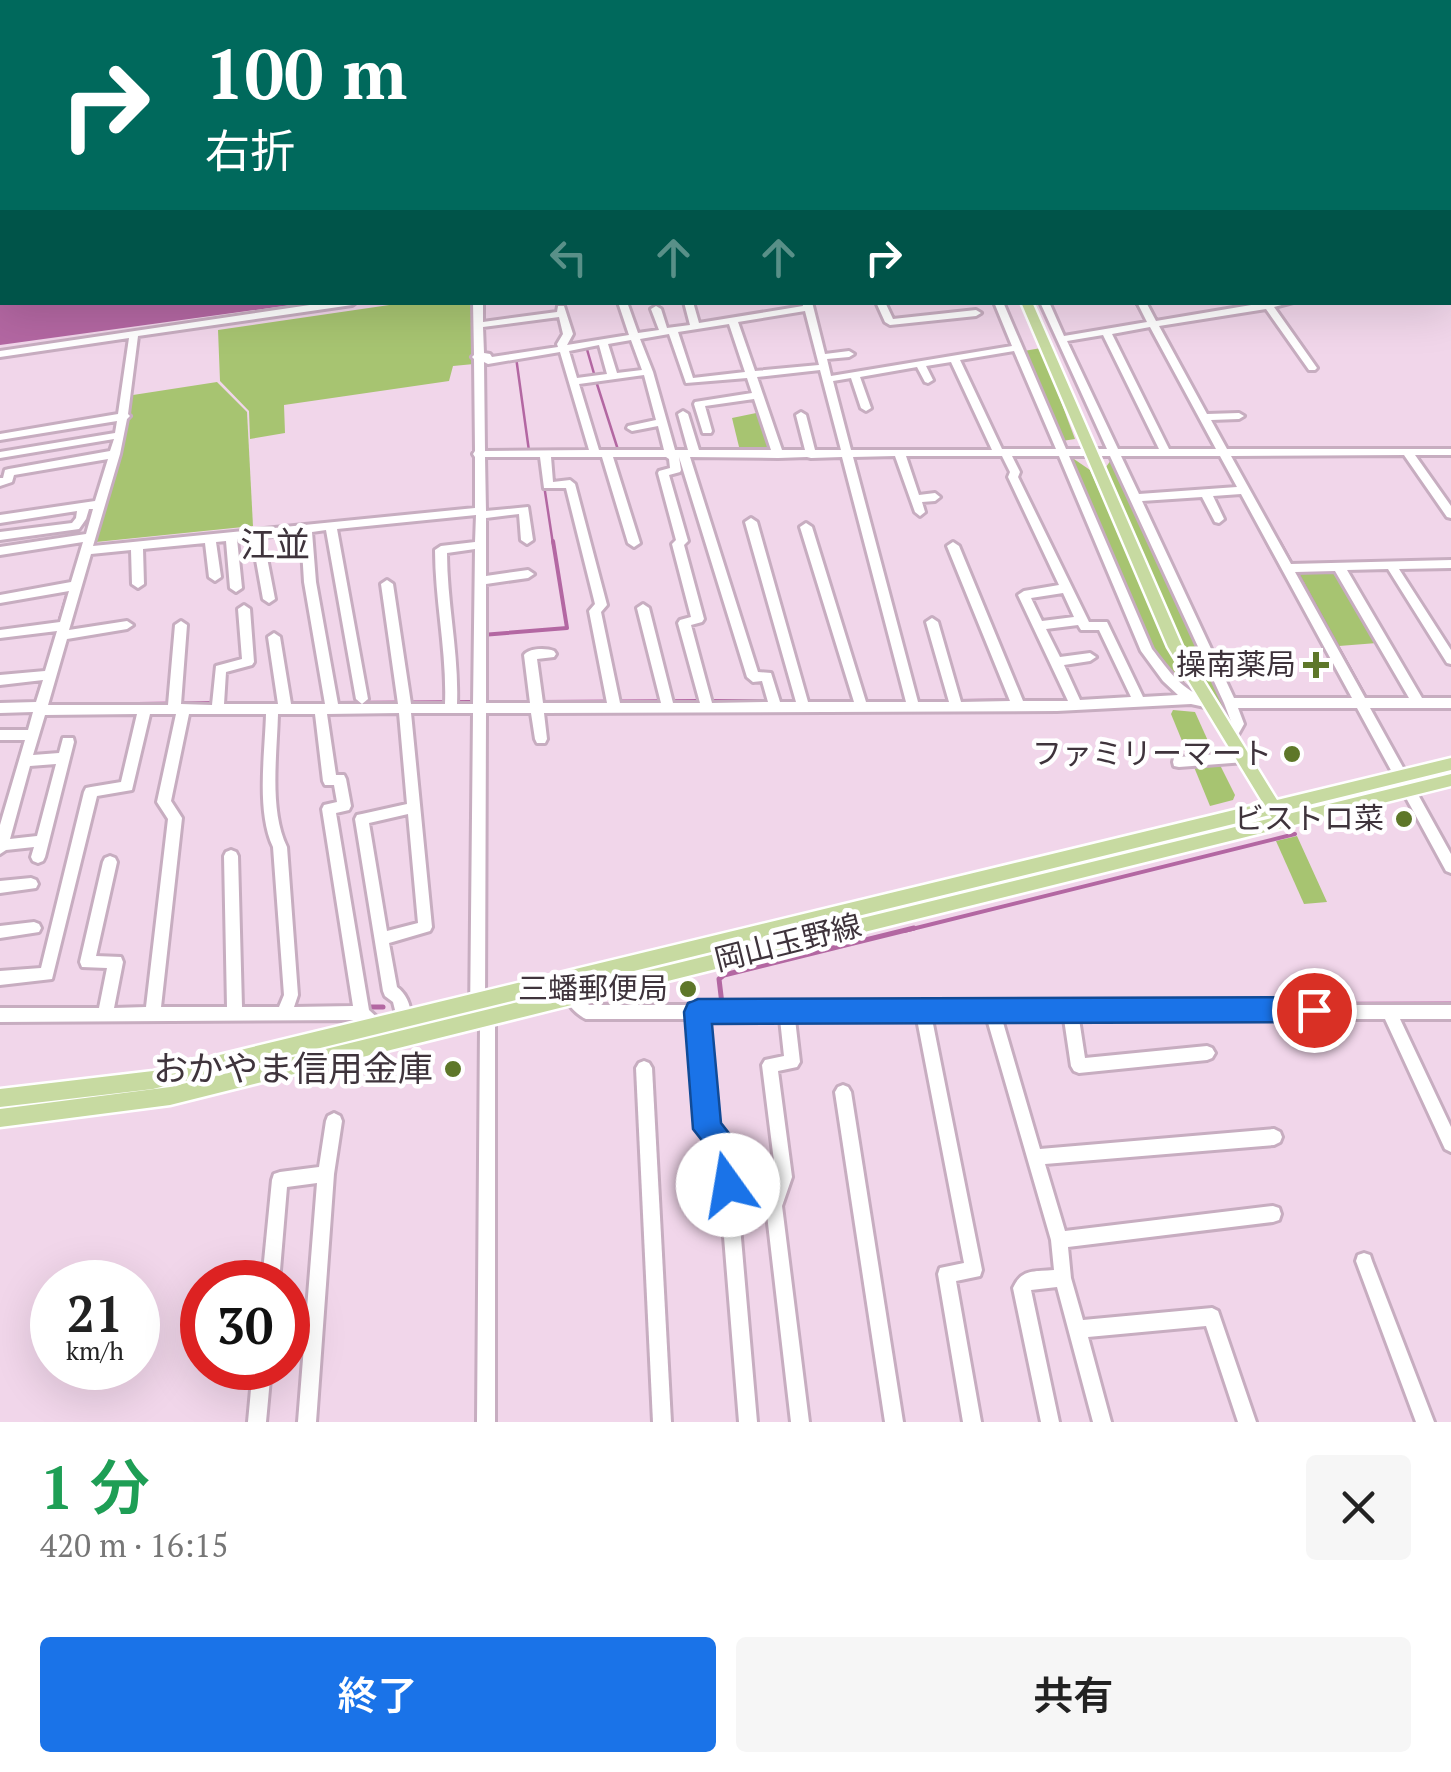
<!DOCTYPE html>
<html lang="ja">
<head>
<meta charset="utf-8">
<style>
	:root { --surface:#fff; --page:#f6f6f6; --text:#222; --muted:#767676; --accent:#1a73e8 }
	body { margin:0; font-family:"PT Serif","Noto Sans JP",serif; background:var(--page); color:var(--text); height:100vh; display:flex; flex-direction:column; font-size:38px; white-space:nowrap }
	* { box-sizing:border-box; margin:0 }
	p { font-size:32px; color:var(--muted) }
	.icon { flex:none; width:55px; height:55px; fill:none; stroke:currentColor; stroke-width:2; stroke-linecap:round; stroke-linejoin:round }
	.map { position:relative; height:1422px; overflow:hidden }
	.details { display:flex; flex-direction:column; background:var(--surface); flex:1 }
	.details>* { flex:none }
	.banner { position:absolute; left:0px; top:0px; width:1452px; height:305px; box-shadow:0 10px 40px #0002; background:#00695c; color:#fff; overflow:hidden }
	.speed { position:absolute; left:30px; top:1260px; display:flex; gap:20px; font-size:50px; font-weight:700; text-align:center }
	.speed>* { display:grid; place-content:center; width:130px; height:130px; border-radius:50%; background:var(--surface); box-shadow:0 10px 40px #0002; line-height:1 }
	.speed small { font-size:25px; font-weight:400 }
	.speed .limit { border:15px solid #d22; background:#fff; color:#111 }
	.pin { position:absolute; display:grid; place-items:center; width:85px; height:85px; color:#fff; margin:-42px; border:5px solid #fff; border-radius:50%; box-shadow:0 2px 10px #0007 }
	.me { position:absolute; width:110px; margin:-55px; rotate:347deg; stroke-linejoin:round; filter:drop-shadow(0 0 8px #0008) }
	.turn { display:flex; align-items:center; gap:35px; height:210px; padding:0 40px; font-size:45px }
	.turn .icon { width:130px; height:130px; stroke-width:2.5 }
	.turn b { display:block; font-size:70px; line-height:85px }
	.lanes { display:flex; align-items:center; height:95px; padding:0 40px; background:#0003; justify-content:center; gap:50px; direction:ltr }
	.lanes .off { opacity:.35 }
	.round { display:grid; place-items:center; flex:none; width:105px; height:105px; border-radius:10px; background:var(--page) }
	.head { display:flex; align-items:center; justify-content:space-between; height:170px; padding:0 40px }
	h1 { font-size:60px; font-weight:600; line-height:75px; color:#1e9e55 }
	.cta { display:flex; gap:20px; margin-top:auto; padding:20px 40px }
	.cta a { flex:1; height:115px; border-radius:10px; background:var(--accent); color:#fff; font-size:40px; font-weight:600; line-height:115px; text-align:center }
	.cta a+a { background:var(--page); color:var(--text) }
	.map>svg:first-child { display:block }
	.green { fill:#a7c471 }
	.water { fill:#b367a2 }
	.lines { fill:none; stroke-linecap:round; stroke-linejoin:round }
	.stream-far2 { stroke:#b367a2; stroke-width:2.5 }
	.stream-far1 { stroke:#b367a2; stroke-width:4 }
	.stream { stroke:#b367a2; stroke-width:5 }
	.minor-casing { stroke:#c7adc0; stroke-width:6 }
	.major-casing { stroke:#fff; stroke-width:5 }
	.minor { fill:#fff; fill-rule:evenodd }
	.major { fill:#c7daa1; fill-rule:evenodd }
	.route { fill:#1a73e8; stroke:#114b97; stroke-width:2.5 }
	.poi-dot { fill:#5e7729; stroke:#fff; stroke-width:4 }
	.labels { text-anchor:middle; stroke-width:9; stroke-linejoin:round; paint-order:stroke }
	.poi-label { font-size:30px; fill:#3f343c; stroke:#fff; text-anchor:end }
	.street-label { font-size:30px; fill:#3f343c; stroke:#fff }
	.quarter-label { font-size:35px; fill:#3f343c; stroke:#fff }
	.near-poi-label { font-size:35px; fill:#3f343c; stroke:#fff; text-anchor:end }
</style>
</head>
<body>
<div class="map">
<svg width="1451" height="1422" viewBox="0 0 1451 1422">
	<rect width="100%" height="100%" fill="#f1d6ea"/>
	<g class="green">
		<path d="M403 303H475L474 364 453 366 449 381 284 405 285 433 250 439 249 411 220 381 218 330Z"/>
		<path d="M1041 348 1075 439 1062 441 1024 351Z"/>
		<path d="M217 382 247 412 253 526 96 542 133 395Z"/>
		<path d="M761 412 774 451H740L732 418Z"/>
		<path d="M1071 457 1090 470 1187 688 1181 686 1150 648Z"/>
		<path d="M1111 460 1118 468 1233 726C1177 666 1134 544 1106 467Z"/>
		<path d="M1334 570 1377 643 1339 646 1298 571Z"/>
		<path d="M1173 710 1195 712 1213 752 1187 753 1171 714Z"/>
		<path d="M1220 765 1235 795 1233 800 1210 806 1194 767Z"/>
		<path d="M1297 836 1327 902 1304 904 1276 841Z"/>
	</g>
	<path class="water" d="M0 108 2 302 306 303 0 345Z"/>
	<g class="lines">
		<g class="stream-far2">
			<path d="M1135 302 1169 361"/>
			<path d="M1151 311 1280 544"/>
			<path d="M586 346 595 377"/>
			<path d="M516 357 529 451"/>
			<path d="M596 381 619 453"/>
			<path d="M539 456 543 476"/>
			<path d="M544 485 553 544"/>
			<path d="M1240 493 1268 544"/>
			<path d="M351 520 476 508"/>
			<path d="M83 544 115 434"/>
		</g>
		<g class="stream-far1">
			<path d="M1266 541 1346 686"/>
			<path d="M1279 541 1367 700"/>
			<path d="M482 635 567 628 553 541"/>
			<path d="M710 701H765"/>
			<path d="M782 701H793"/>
			<path d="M811 701H851"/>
			<path d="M868 701H902"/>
			<path d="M919 701H949"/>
			<path d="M959 701 1054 700"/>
			<path d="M488 702H530"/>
			<path d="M540 702 700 701"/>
			<path d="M222 703H327"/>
			<path d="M337 703 470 702"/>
			<path d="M62 705 213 703"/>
			<path d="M7 800 83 541"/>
			<path d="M904 931 1295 834"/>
		</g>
		<g class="stream">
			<path d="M722 1004 719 979 724 975 914 928"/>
			<path d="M696 1005H781"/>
			<path d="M1016 1005 1451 1004"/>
			<path d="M368 1007H383"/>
		</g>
		<g class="minor-casing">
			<g id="minor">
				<path d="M814 0H852L849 2H817Z"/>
				<path d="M877 0H899L902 2H884Z"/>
				<path d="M908 0H914L915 2H909Z"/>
				<path d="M950 0H956L957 2H951Z"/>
				<path d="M981 0H988L989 2H983Z"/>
				<path d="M1034 0H1087L1084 2H1031Z"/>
				<rect x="1450" y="140" width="1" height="4"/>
				<rect x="1450" y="180" width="1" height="6"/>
				<rect x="1450" y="292" width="1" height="7"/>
				<path d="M330 302H356L352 305 138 336 128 414 130 416 127 419 120 454 93 546 475 508V457L473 454 475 451 474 359 472 357 474 355 473 302H483V322L557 312 558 306H564L573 334 567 345 629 335 618 302H627L638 333 659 330 651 309 656 306 661 309 667 328 690 325 684 302H693L699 323 803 306 802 302H812L825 354 849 351 854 354 849 357 827 359 831 376 1012 346 994 302H1003L1066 449H1107L1040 302H1049L1064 336 1147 322 1137 302H1146L1156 321 1269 302H1293L1274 307 1317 368 1315 370H1309L1266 309 1159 326 1207 414 1239 413 1244 416 1239 419 1211 420 1227 449H1451V455H1415L1451 506V518L1447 517 1404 455 1231 456 1291 564 1451 560V568L1399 569 1451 650V664L1447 663 1388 569 1347 570 1422 698H1451V708H1370L1451 854V873L1446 871 1357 708H1238L1244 724 1235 740H1227L1225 737 1232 724 1224 703 1110 456H1069L1152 649C1169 671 1182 691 1209 699L1211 702 1209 705 1205 707 1191 704 1057 711 544 713 547 739 545 743H537L535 739 531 713H486L485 1007 488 1005 493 1007 495 1012V1422H477L480 1027 477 1028 472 1026 470 1021 473 713H411L432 927 430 931 389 943 397 987C408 995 414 1012 409 1026L404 1028 399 1026 393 1002 385 996 383 991 355 819 357 815 362 814 407 804 399 713 327 714 336 775H344L346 779 351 806 349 810 336 813 369 1010 383 1023 386 1028 383 1033 378 1035 373 1033 359 1020 0 1022V1008H99L107 968 82 967 80 962 103 862 105 858 110 856 115 858 117 862 96 956 121 957 123 962 114 1008 146 1007 168 819 157 802 176 714H150L132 790 97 796 52 979 0 985V971L41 968 84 792 86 788 91 787 121 782 137 714 45 715 33 755 59 753 63 738H73L74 742 45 857 43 861 38 863 33 861 31 857 34 847 6 850 0 854V825L25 740H0V730H28L33 712 0 713V703L36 702 43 680 0 685V675L45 671 57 631 0 638V630L60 622 69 591 0 603V595L71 582 83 542 0 555V547L86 534 93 509H89L86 519 79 529 0 540V532L72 523 76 518 77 511 0 523V515L95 501 108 459 14 475 12 482 0 486V478H3L5 470 9 469 110 451 114 439 0 458V452L115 433 117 421 0 440V434L118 414 129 338 0 357V351ZM805 311 819 365 755 371 738 322ZM559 317 563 334 557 344 558 347 492 357 490 354 484 353 483 327ZM729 324 745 372 693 378 678 332ZM1150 327 1216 449H1169L1112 334ZM669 334 686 383 747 378 752 393 695 402 694 404 703 433H711L712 431 705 406 754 399 771 450H699L688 414 683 411 678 414 688 450H675L653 372 640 339ZM1103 335 1159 449H1118L1067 341ZM631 340 642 370 617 373 608 344ZM599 345 607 374 577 378 569 351ZM1014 351 1056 449H1002L960 360ZM560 352 589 450 485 451 484 362 488 364ZM951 362 992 450H851L833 381 851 378 861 408 866 411 871 408 860 377 917 367 925 382 928 383 933 380 926 366ZM820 370 841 450H815L806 415 801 412 796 415 805 450H782L757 377ZM644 375 656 420 628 426 627 428 632 431 658 426 664 450H599L579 384ZM895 456 915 512 920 516 925 512 922 502 935 501 940 497 935 493 919 495 906 456H1002L1010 472 1008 477 1059 585 1024 591 1018 595 1068 701H1023L959 546 953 542 947 546 1010 701 961 702 938 622 932 618 926 622 949 702H918L853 457ZM1012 456H1059L1141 651 1163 681 1178 695 1143 697 1107 622H1089L1018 477 1020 472ZM1121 456H1220L1237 487 1139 494ZM485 457H540L544 488H566L595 604 589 611 607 703H543L537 659 554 657 556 654 554 651C546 648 529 648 524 655L530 703H486V584L528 578 534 574 528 570 486 576V518L519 514 521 540 527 544 533 540 528 507 486 511ZM551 457H602L628 543 634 547 640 543 613 457H666L669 459 670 468 659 471 658 473 676 540 672 544 691 617 680 620 678 623 700 703H673L649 608 643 604 637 608 661 703H620L601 612 607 605 575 484 570 480 553 482ZM679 457 747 677 753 682 762 681 768 702 712 703 691 625 702 622 704 619 684 545 688 541 669 475 680 472 681 470ZM690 457 778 458 807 457 811 458 842 457 906 702H866L812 527 806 523 800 527 854 702H808L757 522 751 518 745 522 796 702H780L771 673 758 672ZM1241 494 1352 698H1234L1142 501 1202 497 1215 522 1219 523 1224 519 1213 496ZM476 515 475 542 441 546 435 550C435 602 447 652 445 704H411L393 584 387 580 381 584 398 704H338L316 582 312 532 326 530 356 699 362 704 368 699 337 529ZM301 533 304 582 325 704H291L280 637 274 633 268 637 278 704H224L226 672 252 665 254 662 250 609 244 605 238 609 242 659 216 666 212 705 181 704 187 625 181 621 175 625 168 705H48L67 639 127 629 133 625 127 621 69 630 91 554 131 550 132 584 138 588 144 584 143 549 205 543 209 577 215 581 221 577 216 542 226 541 230 588 236 592 242 588 237 539 252 538 263 599 269 603 275 599 263 537ZM475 549 473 704H457C459 653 447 604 447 553ZM1335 571 1409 698H1365L1295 572ZM1063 593 1074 617 1042 621 1031 598ZM1078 625 1081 630H1099L1131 697 1080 700 1064 665 1090 661 1096 657 1090 653 1060 657 1046 629ZM189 714H266C265 753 256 811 273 847L284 995 279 1007H242L238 856 236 852 231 850 226 852 224 856 227 1007H161L182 818 171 801ZM278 714H315L323 781 325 785H334L337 802 324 805 322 809 353 1006 294 1007 298 995 287 847C269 811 277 754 278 714ZM56 764 37 836 10 839 30 766ZM408 814 418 923 387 931 369 823Z"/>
				<path d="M876 302H885L893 319 976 310 981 313 976 316 890 325 885 322Z"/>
				<path d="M1245 752 1250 753 1251 757 1250 761 1245 762 1179 767 1174 766 1173 762 1174 758 1179 757Z"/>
				<path d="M31 878 36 880 38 884 36 888 0 893V881Z"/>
				<path d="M34 922 39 924 41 928 39 932 0 938V926Z"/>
				<path d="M571 989 576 991 589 1005H987L992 1003 997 1005H1065L1070 1003 1075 1005H1451V1019H1400L1451 1127V1152L1445 1149 1385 1019H1079L1085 1058 1207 1046 1212 1048 1215 1053 1212 1058 1207 1060 1079 1073 1074 1071 1071 1066 1064 1019H1002L1040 1149 1274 1129 1280 1132 1282 1137 1280 1142 1274 1145 1045 1164 1065 1231 1273 1206 1279 1208 1281 1214 1279 1220 1273 1222 1068 1247 1071 1278 1083 1320 1212 1308 1218 1311 1256 1422H1238L1206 1326 1088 1337 1111 1422H1093L1057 1287 1031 1290 1059 1422H1041L1013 1288C1022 1268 1035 1272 1054 1270L1051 1240 987 1019H932L982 1270 980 1276 956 1281 981 1422H963L938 1274 940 1268 964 1263 917 1019H795L800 1062 797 1067 778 1071 792 1177 782 1206 809 1422H791L766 1206 776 1177 762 1065 765 1060 784 1056 780 1019H706L715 1125 731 1140 733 1146 757 1422H739L717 1150 701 1134 699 1129 691 1019H586C577 1015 568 1005 564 996L566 991Z"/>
				<path d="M644 1061 649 1063 652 1068 671 1422H653L636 1068 639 1063Z"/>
				<path d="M843 1085 848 1087 851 1092 903 1422H885L835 1092 838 1087Z"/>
				<path d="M334 1113 340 1116 342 1121 334 1174 316 1422H298L317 1183 287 1187 279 1282H262L272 1180 274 1174 280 1172 319 1167 326 1121 328 1116Z"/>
				<path d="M1364 1253 1370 1255 1372 1261 1434 1422H1416L1356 1261 1358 1255Z"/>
				<path d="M253 1368H271L266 1422H248Z"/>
			</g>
		</g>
		<g class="major-casing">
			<path id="major" d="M1021 302H1032L1182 646 1277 800 1451 758V770L1284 811V815L1451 774V786L170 1105 0 1127V1109L170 1087 1272 818 1270 815 153 1089 0 1107V1089L153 1071 1263 803 1168 647Z"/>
		</g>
		<use href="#minor" class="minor"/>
		<use href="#major" class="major"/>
	</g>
	<path class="route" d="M1314 997 1323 1001 1327 1010 1323 1018 1314 1022 712 1024 721 1123 739 1146 743 1185 739 1196 728 1200 718 1196 711 1152 693 1129 684 1012 688 1003 698 999Z"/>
	<g class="poi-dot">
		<path d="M1311 650h10v10h10v10h-10v10h-10v-10h-10v-10h10z"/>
		<circle cx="1292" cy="754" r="10"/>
		<circle cx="1404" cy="819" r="10"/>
		<circle cx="688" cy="989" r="10"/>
		<circle cx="453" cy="1069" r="10"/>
	</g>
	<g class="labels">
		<g class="poi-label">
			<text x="1296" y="675">操南薬局</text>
			<text x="1272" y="764">ファミリーマート</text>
			<text x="1384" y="829">ビストロ菜</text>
			<text x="668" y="999">三蟠郵便局</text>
		</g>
		<g class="street-label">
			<text transform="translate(788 943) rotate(-14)" y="10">岡山玉野線</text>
		</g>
		<g class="quarter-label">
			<text x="275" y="557">江並</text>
		</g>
		<g class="near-poi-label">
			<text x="433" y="1081">おかやま信用金庫</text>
		</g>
	</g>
</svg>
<div class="speed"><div>21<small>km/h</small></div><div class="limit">30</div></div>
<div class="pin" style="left:1314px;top:1010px;background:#d93025"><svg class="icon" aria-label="arrive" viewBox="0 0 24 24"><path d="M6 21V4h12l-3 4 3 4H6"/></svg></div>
<svg class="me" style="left:728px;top:1185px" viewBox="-20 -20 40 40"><circle r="19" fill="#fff"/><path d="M0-13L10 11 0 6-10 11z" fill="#1a73e8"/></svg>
<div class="banner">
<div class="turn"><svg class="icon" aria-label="right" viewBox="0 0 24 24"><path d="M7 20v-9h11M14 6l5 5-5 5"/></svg><div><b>100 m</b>右折</div></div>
<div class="lanes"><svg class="icon off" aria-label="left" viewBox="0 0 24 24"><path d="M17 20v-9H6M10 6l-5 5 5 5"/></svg><svg class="icon off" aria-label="ahead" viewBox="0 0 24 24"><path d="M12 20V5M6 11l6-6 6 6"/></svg><svg class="icon off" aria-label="ahead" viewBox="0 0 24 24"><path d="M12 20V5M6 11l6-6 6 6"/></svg><svg class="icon" aria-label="right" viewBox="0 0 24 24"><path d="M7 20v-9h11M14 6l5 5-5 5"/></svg></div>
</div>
</div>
<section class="details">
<div class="head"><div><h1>1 分</h1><p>420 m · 16:15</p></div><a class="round"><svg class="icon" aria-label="close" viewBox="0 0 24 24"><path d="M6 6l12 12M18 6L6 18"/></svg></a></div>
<div class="cta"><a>終了</a><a>共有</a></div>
</section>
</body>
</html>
